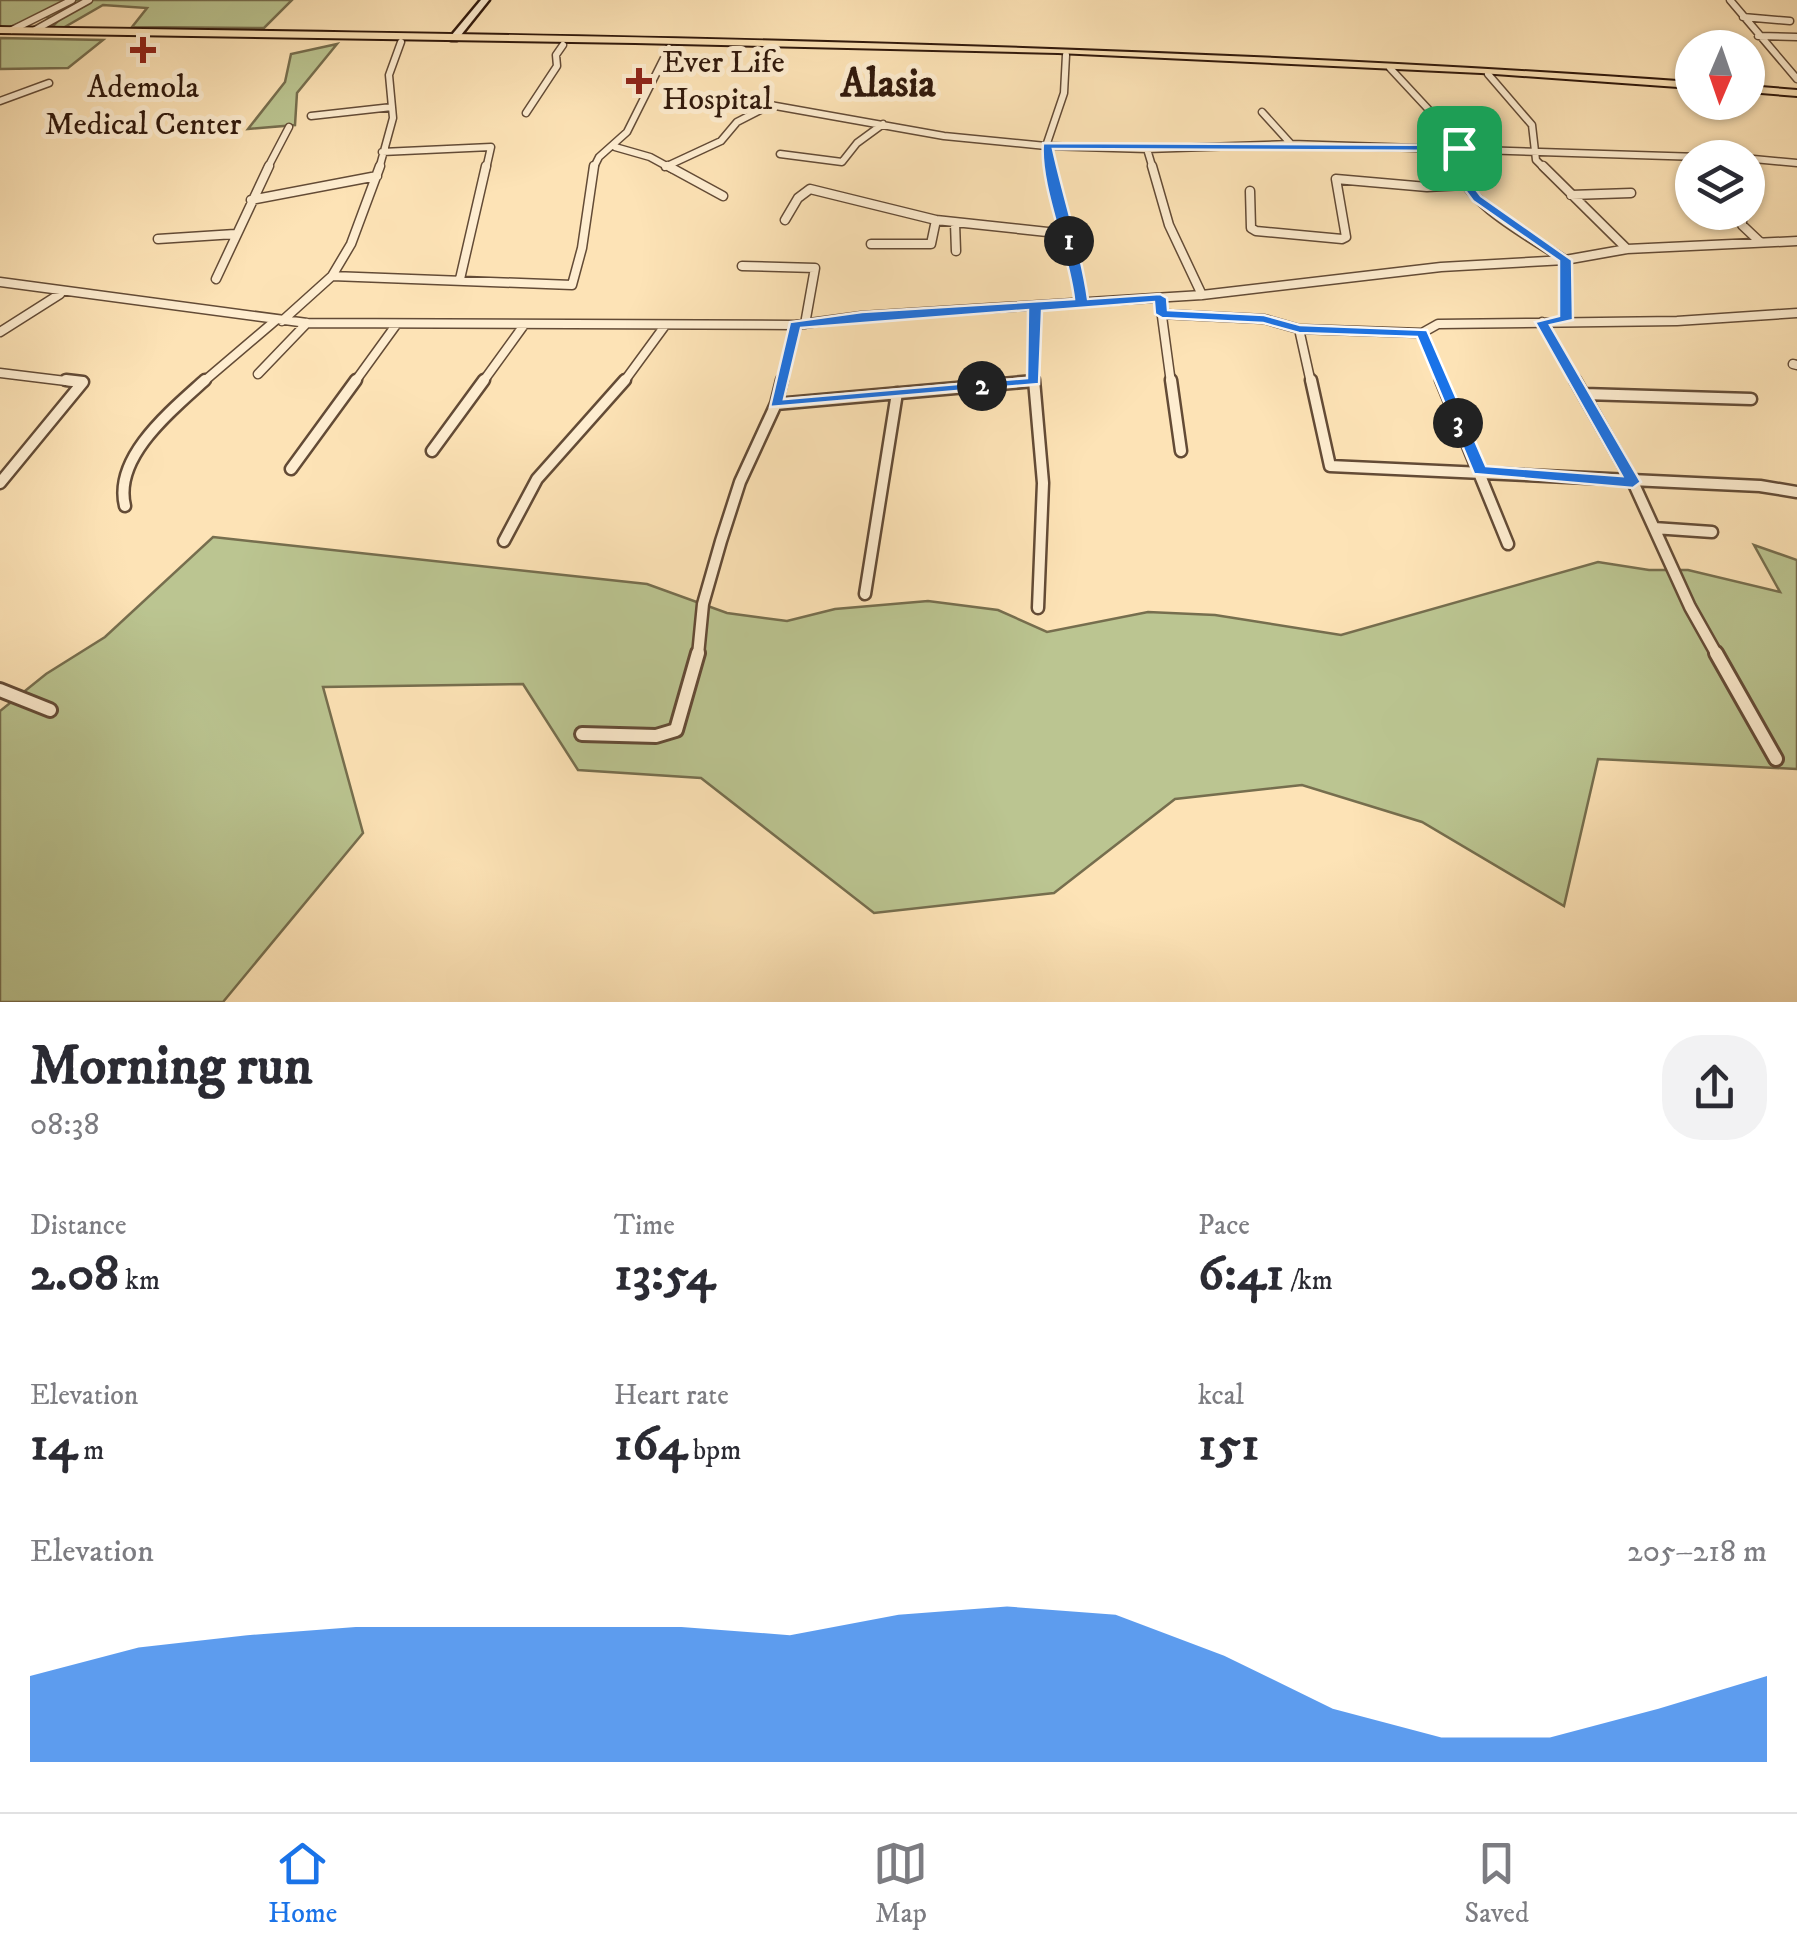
<!DOCTYPE html>
<html lang="en">
<head>
<meta charset="utf-8">
<style>
  :root { --surface:#fff; --page:#f2f2f3; --text:#2b2b33; --muted:#7c7c81; --line:#e1e1e2; --accent:#1a73e8 }
  body { margin:0; font-family:"IM FELL DW Pica",serif; background:var(--page); color:var(--text); height:100vh; display:flex; flex-direction:column; font-size:38px; white-space:nowrap }
  * { box-sizing:border-box; margin:0 }
  p { font-size:32px; color:var(--muted) }
  .icon { flex:none; width:55px; height:55px; fill:none; stroke:currentColor; stroke-width:2; stroke-linecap:round; stroke-linejoin:round }
  .map { position:relative; height:1002px; overflow:hidden }
  .panel { display:flex; flex-direction:column; background:var(--surface); flex:1 }
  .panel>* { flex:none }
  .needle { width:65px; rotate:182deg }
  .fabs { position:absolute; left:1675px; top:30px; display:grid; gap:20px }
  .fabs a { display:grid; place-items:center; width:90px; height:90px; border-radius:50%; background:var(--surface); box-shadow:0 2px 8px #0004; font-size:50px }
  .pin { position:absolute; display:grid; place-items:center; width:85px; height:85px; color:#fff; margin:-42px; border-radius:20px; box-shadow:0 5px 15px #0006 }
  .km { position:absolute; width:50px; height:50px; margin:-25px; border-radius:50%; background:#222; color:#fff; font-size:28px; line-height:50px; text-align:center }
  .round { display:grid; place-items:center; flex:none; width:105px; height:105px; border-radius:40px; background:var(--page) }
  .summary { display:flex; align-items:center; justify-content:space-between; height:170px; padding:0 30px }
  h1 { font-size:55px; font-weight:700; line-height:75px }
  .figures { display:grid; grid-template-columns:repeat(3,1fr); gap:15px; height:170px; padding:10px 30px }
  .figures div { display:grid; align-content:center }
  .figures b { font-size:50px; font-weight:700 }
  .figures small { font-size:28px; font-weight:400 }
  .figures p { font-size:28px }
  .chart { height:280px; padding:20px 30px }
  .chart p { display:flex; justify-content:space-between }
  .chart svg { width:100%; height:180px; margin-top:10px; fill:var(--accent); opacity:.7 }
  .dock { display:flex; justify-content:space-around; align-items:center; height:140px; border-top:2px solid var(--line); background:var(--surface); font-size:28px; color:var(--muted) }
  .dock a { display:grid; justify-items:center; gap:5px }
  .dock .active { color:var(--accent) }
  .map>svg:first-child { display:block }
  .green { fill:#bbc591; stroke:#766e4e; stroke-width:2.5 }
  .lines { fill:none; stroke-linecap:round; stroke-linejoin:round }
  .street-far3-casing { stroke:#634b36; stroke-width:9 }
  .street-far2-casing { stroke:#634b36; stroke-width:11 }
  .street-far1-casing { stroke:#634b36; stroke-width:15 }
  .street-casing { stroke:#634b36; stroke-width:18 }
  .secondary-casing { stroke:#30180b; stroke-width:5 }
  .highway-casing { stroke:#30180b; stroke-width:4 }
  .street-far3 { stroke:#feedd0; stroke-width:6 }
  .street-far2 { stroke:#feedd0; stroke-width:8 }
  .street-far1 { stroke:#feedd0; stroke-width:10 }
  .street { stroke:#feedd0; stroke-width:12 }
  .secondary { fill:#feedd0; fill-rule:evenodd }
  .highway { fill:#fde3b6; fill-rule:evenodd }
  .route { fill:#1a73e8; stroke:#fff; stroke-width:2.5; fill-rule:evenodd }
  .poi-dot { fill:#8f2418; stroke:#feedd0; stroke-width:4 }
  .labels { text-anchor:middle; dominant-baseline:central; stroke-width:10; stroke-linejoin:round; paint-order:stroke }
  .far-poi-label { font-size:32px; fill:#30180b; stroke:#feedd0; text-anchor:start }
  .far-district-label { font-size:40px; font-weight:bold; fill:#30180b; stroke:#feedd0 }
</style>
</head>
<body>
<div class="map">
<svg width="1797" height="1002" viewBox="0 0 1797 1002">
  <rect width="100%" height="100%" fill="#fde3b6"/>
  <filter id="stains"><feTurbulence type="fractalNoise" baseFrequency=".002" numOctaves="4"/><feColorMatrix values="0 0 0 0 .2 0 0 0 0 .09 0 0 0 0 .02 0 0 0 .5 -.17"/></filter>
  <radialGradient id="worn" r=".72"><stop offset=".6" stop-color="#630" stop-opacity="0"/><stop offset="1" stop-color="#630" stop-opacity=".3"/></radialGradient>
  <path class="green" d="M0 0H292L264 28 132 27 147 8 103 5 63 28 52 27 60 19 38 16 5 29 0 28Z
    M0 38 103 40 68 68 0 69Z
    M337 44 297 93 295 125 248 129 285 82 291 54Z
    M213 537 647 584 727 613 787 621 835 609 928 601 998 610 1047 632 1148 612 1215 615 1341 635 1598 562 1649 570H1688L1780 592 1754 545 1797 560V769L1598 759 1564 906 1422 822 1302 785 1175 799 1054 893 874 913 701 778 578 770 523 684 323 687 363 833 223 1002H0V711L46 674 105 637Z"/>
  <g class="lines">
    <defs>
      <path id="street-far3" d="M1730 0 1797 79
        M1743 17 1790 21
        M12 30 72 0
        M35 30 89 0
        M1758 36 1797 37
        M1390 68 1456 139 1459 169
        M1488 74 1532 125 1536 160 1545 169
        M0 101 49 83
        M1262 112 1291 144
        M526 113 557 66 556 55 563 45
        M311 116 392 107
        M615 147 650 157 672 169
        M1147 149 1153 169
        M382 152 491 147 486 169
        M780 154 842 162 857 143 883 124
        M1743 158 1797 163
        M665 167 721 141 737 122 770 105 944 136 1046 146 1147 149 1291 144 1732 158
        M267 169 289 127
        M379 169 393 118 389 75 401 42
        M593 169 599 157 627 132 669 48
        M1051 169 1046 146 1064 93 1066 55"/>
      <path id="street-far2" d="M668 166 723 196
        M1051 166 1076 261 1082 302
        M1152 166 1169 225 1202 295
        M1458 166C1462 202 1536 240 1565 260L1566 320
        M1543 166 1627 249
        M1748 178 1757 193 1748 205
        M1250 191 1251 228 1256 231 1342 239 1346 237 1336 179 1427 187 1464 185
        M1571 195 1631 193
        M251 200 377 176
        M1742 212V225L1760 242
        M785 220 798 198 810 189 936 220 1066 234
        M955 223 956 251
        M158 239 235 234
        M871 244H931L936 220
        M742 266 815 268 805 324
        M332 276 572 285 582 248 594 166
        M216 279 269 166
        M460 279 486 166
        M0 282 307 323 795 325 862 316 1202 295 1441 267 1565 260 1627 249 1797 241
        M1161 309 1171 383
        M1162 314 1264 319 1299 329 1422 333 1438 324 1677 321 1797 313
        M282 321 332 276 351 244 380 166
        M1542 322 1577 383
        M1299 329 1311 383
        M0 332 60 294
        M1422 333 1442 383
        M1793 364 1797 365
        M0 373 82 383
        M258 374 307 323
        M202 383 276 320
        M354 383 396 325
        M482 383 524 325
        M623 383 664 327
        M781 383 795 325
        M1015 383 1034 381
        M1034 383 1035 307"/>
      <path id="street-far1" d="M1034 380 1043 483 1038 608
        M1171 380 1181 451
        M1311 380 1330 466 1760 486 1797 492
        M1441 380 1508 544
        M1575 380 1633 482 1690 607 1717 655
        M1584 394 1751 399
        M776 404 1034 381
        M432 451 484 380
        M291 469 356 380
        M0 483 83 382 66 380
        M125 506C113 457 172 410 205 380
        M1654 528 1712 532
        M504 541 537 479 625 380
        M865 594 897 393
        M698 655 703 604 721 541 740 482 776 404 782 380"/>
      <path id="street" d="M1716 653 1776 759
        M0 690 50 710
        M582 734 656 736 676 730 698 653"/>
      <path id="secondary" d="M481 0H489L457 40H451V36Z"/>
      <path id="highway" d="M0 27C565 35 1129 42 1692 82V88L1481 73 1058 53 635 43 0 33Z
        M1748 86 1797 90V96L1748 92Z"/>
    </defs>
    <use href="#street-far3" class="street-far3-casing"/>
    <use href="#street-far2" class="street-far2-casing"/>
    <use href="#street-far1" class="street-far1-casing"/>
    <use href="#street" class="street-casing"/>
    <use href="#secondary" class="secondary-casing"/>
    <use href="#highway" class="highway-casing"/>
    <use href="#street-far3" class="street-far3"/>
    <use href="#street-far2" class="street-far2"/>
    <use href="#street-far1" class="street-far1"/>
    <use href="#street" class="street"/>
    <use href="#secondary" class="secondary"/>
    <use href="#highway" class="highway"/>
  </g>
  <path class="route" d="M1043 143 1463 145 1464 174 1481 196 1572 260 1573 320 1550 325 1641 482 1633 488 1474 474 1417 337 1299 333 1263 323 1162 318 1155 314 1154 302 1042 311 1039 384 770 407 790 322 862 312 1074 299C1069 252 1039 185 1043 143ZM1053 149 1453 151V174L1473 201 1559 261V316L1535 322 1622 476 1486 466 1427 330 1300 325 1264 315 1168 310 1167 298 1160 294 1088 299C1081 249 1064 199 1053 149ZM1028 310 1027 378 784 399 801 328Z"/>
  <g class="poi-dot">
    <path d="M138 35h10v10h10v10h-10v10h-10v-10h-10v-10h10z"/>
    <path d="M634 66h10v10h10v10h-10v10h-10v-10h-10v-10h10z"/>
  </g>
  <g class="labels">
    <g class="far-poi-label">
      <text x="662" y="63">Ever Life<tspan x="662" dy="37">Hospital</tspan></text>
      <text x="143" y="88" text-anchor="middle">Ademola<tspan x="143" dy="37">Medical Center</tspan></text>
    </g>
    <g class="far-district-label">
      <text x="888" y="85">Alasia</text>
    </g>
  </g>
  <rect width="100%" height="100%" filter="url(#stains)"/>
  <rect width="100%" height="100%" fill="url(#worn)"/>
</svg>
<div class="fabs">
<a><svg class="needle" viewBox="-14 -14 28 28"><path d="M0-13l5 13h-10z" fill="#e53935"/><path d="M0 13l5-13h-10z" fill="#7c7c81"/></svg></a>
<a><svg class="icon" aria-label="layers" viewBox="0 0 24 24"><path d="M12 4l9 5-9 5-9-5zM3 14l9 5 9-5"/></svg></a>
</div>
<div class="pin" style="left:1459px;top:148px;background:#1e9e55"><svg class="icon" aria-label="arrive" viewBox="0 0 24 24"><path d="M6 21V4h12l-3 4 3 4H6"/></svg></div>
<b class="km" style="left:1069px;top:241px">1</b>
<b class="km" style="left:982px;top:386px">2</b>
<b class="km" style="left:1458px;top:423px">3</b>
</div>
<section class="panel">
<div class="summary"><div><h1>Morning run</h1><p>08:38</p></div><a class="round"><svg class="icon" aria-label="share" viewBox="0 0 24 24"><path d="M12 15V3M7 8l5-5 5 5M5 13v7h14v-7"/></svg></a></div>
<div class="figures">
<div><p>Distance</p><b>2.08<small> km</small></b></div>
<div><p>Time</p><b>13:54</b></div>
<div><p>Pace</p><b>6:41<small> /km</small></b></div>
</div>
<div class="figures">
<div><p>Elevation</p><b>14<small> m</small></b></div>
<div><p>Heart rate</p><b>164<small> bpm</small></b></div>
<div><p>kcal</p><b>151</b></div>
</div>
<div class="chart"><p><span>Elevation</span>205–218 m</p>
<svg viewBox="0 0 160 44" preserveAspectRatio="none"><path d="M0 44V23L10 16L20 13L30 11L40 11L50 11L60 11L70 13L80 8L90 6L100 8L110 18L120 31L130 38L140 38L150 31L160 23V44z"/></svg>
</div>
</section>
<nav class="dock">
<a class="active"><svg class="icon" aria-label="home" viewBox="0 0 24 24"><path d="M3 11l9-7 9 7M6 9v11h12V9"/></svg>Home</a>
<a><svg class="icon" aria-label="map" viewBox="0 0 24 24"><path d="M3 6l6-2 6 2 6-2v14l-6 2-6-2-6 2zM9 4v14M15 6v14"/></svg>Map</a>
<a><svg class="icon" aria-label="saved" viewBox="0 0 24 24"><path d="M7 4h10v16l-5-4-5 4z"/></svg>Saved</a>
</nav>
</body>
</html>
